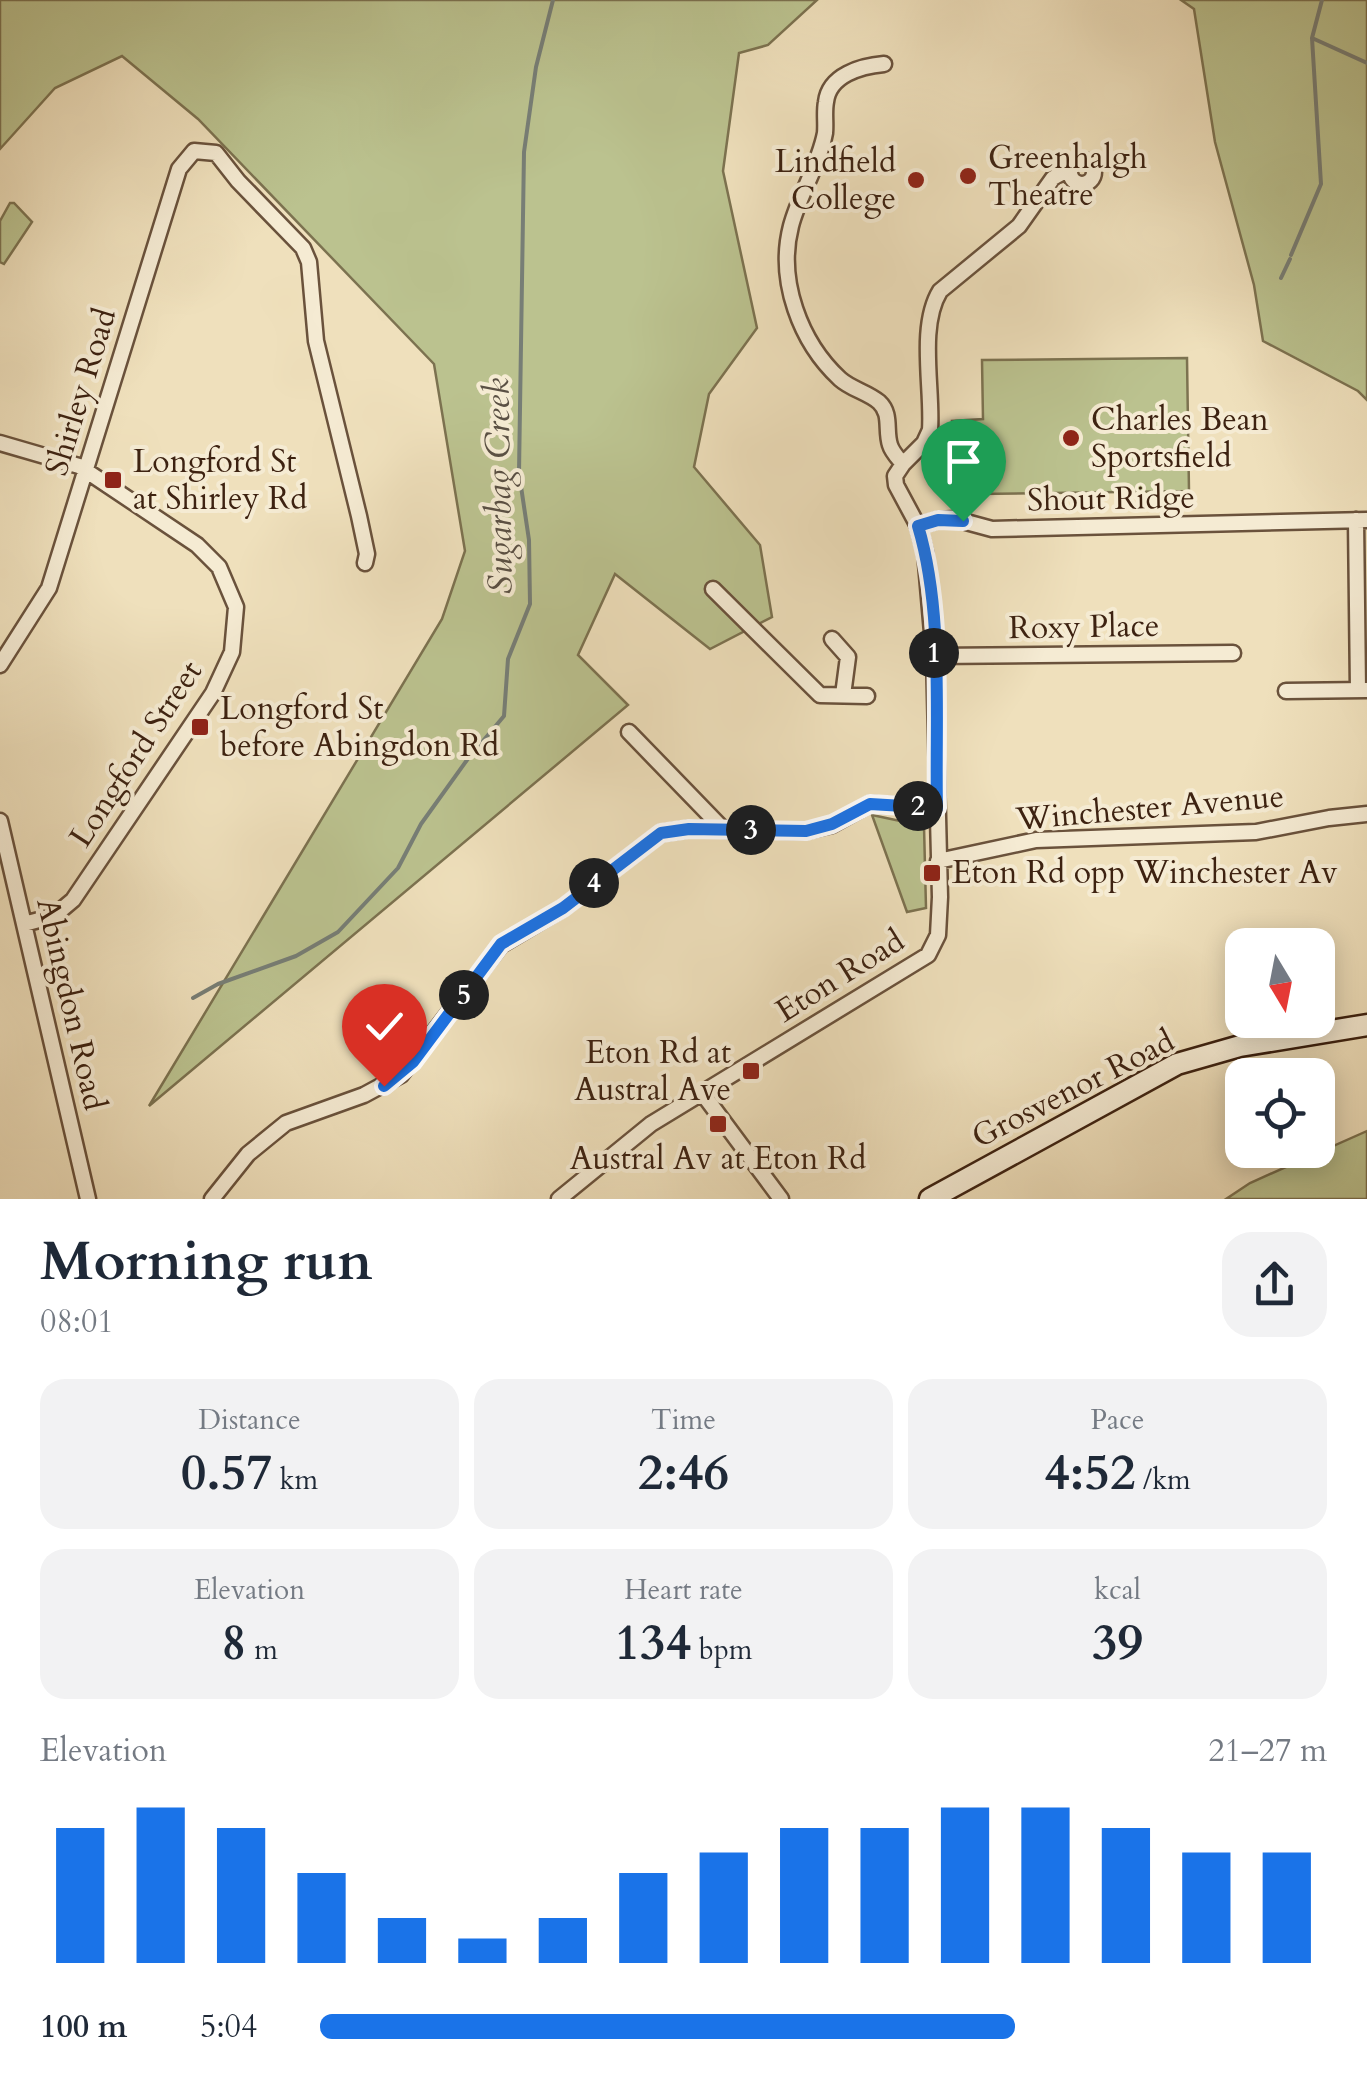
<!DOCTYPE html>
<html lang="en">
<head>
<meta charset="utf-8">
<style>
  :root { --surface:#fff; --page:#f2f2f3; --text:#1f2937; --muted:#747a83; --accent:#1a73e8 }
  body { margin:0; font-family:Cardo,serif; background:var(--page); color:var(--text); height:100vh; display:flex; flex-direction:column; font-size:38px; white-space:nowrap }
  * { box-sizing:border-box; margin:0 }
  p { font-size:32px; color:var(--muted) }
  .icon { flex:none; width:55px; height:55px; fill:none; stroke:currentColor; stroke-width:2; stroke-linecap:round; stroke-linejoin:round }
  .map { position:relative; height:1199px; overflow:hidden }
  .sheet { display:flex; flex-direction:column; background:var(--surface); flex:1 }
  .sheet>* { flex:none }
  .needle { width:65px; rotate:170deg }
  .fabs { position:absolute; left:1225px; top:928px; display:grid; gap:20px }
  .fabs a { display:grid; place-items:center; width:110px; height:110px; border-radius:20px; background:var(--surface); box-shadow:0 5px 25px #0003; font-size:50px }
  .pin { position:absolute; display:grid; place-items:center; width:85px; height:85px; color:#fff; margin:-102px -42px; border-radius:50% 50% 50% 0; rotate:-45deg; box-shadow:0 0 10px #0007 }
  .pin .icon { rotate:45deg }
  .km { position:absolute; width:50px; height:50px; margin:-25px; border-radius:50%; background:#222; color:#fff; font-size:28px; line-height:50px; text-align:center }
  .round { display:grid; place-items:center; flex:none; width:105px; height:105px; border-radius:30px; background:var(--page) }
  .overview { display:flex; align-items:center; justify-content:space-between; height:170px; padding:0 40px }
  h1 { font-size:55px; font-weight:700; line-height:75px }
  .figures { display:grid; grid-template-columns:repeat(3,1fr); gap:15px; height:170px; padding:10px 40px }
  .figures div { display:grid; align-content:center; border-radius:25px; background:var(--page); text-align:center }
  .figures b { font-size:50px; font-weight:700 }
  .figures small { font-size:28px; font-weight:400 }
  .figures p { font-size:28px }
  .chart { height:280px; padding:20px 40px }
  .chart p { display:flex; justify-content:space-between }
  .chart svg { width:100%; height:180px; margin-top:10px; stroke:var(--accent); stroke-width:6 }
  ul { padding:0 40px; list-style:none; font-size:32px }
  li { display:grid; grid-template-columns:160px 120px 1fr; align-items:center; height:75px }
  li i { height:25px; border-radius:12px; background:var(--accent) }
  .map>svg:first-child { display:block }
  .green { fill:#bbc28f; stroke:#7c7250; stroke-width:2.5 }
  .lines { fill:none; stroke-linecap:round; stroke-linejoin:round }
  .stream { stroke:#777e76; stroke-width:4 }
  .street-casing { stroke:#6a523c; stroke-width:19 }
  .secondary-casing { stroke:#3d2211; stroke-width:25 }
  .street { stroke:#f5ebd3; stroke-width:14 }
  .secondary { stroke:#f5ebd3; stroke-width:20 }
  .route-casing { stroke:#fff; stroke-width:20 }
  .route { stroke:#1a73e8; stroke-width:12 }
  .poi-dot { fill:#8f2418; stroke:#f5ebd3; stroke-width:4 }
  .labels { text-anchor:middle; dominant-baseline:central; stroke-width:8; stroke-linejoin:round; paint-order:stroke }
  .poi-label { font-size:32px; fill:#3d2211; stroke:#f5ebd3; text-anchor:start }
  .street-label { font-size:32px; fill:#3d2211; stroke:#f5ebd3 }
  .water-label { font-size:35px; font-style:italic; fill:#5a5044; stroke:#f5ebd3 }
</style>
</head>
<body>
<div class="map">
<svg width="1367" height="1199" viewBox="0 0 1367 1199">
  <rect width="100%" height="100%" fill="#efe0bc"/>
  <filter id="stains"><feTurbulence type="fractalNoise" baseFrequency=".002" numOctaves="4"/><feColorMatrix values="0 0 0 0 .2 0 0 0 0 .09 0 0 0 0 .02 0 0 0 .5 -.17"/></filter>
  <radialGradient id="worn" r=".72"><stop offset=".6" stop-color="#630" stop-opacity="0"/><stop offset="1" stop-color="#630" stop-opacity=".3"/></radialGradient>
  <path class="green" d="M0 0H817L768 45 739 53 723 171 757 328 709 394 694 467 760 545 772 617 710 649 615 574 578 655 628 705 149 1106 442 619 465 551 434 364 198 119 122 56 55 88 0 149Z
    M1181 0H1367V400L1358 391 1263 341 1254 285 1215 142 1194 9Z
    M10 203H14L32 222 4 264 0 262V221Z
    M1187 358 1189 491 976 494C960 469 955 450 952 421L983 419 982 360Z
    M872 815 924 826 926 908 907 912Z
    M1367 1131V1199H1226L1250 1183Z"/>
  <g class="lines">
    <path class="stream" d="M1312 38 1367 63
      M1291 255 1321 184 1312 38 1322 0
      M1281 278 1290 259
      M193 998 218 984 296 956 338 932 398 868 421 824 467 760 504 716 508 659 530 604 529 540 519 473 524 152 536 67 553 0"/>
    <defs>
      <path id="street" d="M1070 172a12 12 0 1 1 24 0a12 12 0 1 1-24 0Z
        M0 443 79 466 197 545 219 567 236 607 232 652 213 693 73 900 54 916 24 924
        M903 464 924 443 930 430C933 389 918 327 940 291L1019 226 1053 178 1071 168
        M1356 520 1358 690
        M918 526 938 520 955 519 992 529 1367 520
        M713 589 820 695 867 696
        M832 639 848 657 843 695
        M934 656 1233 653
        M0 665 49 588 179 169 194 151 216 153 238 181 303 248 309 262 316 341 359 516 367 554 365 563
        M1286 691 1366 690
        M629 732 724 830
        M0 821 88 1199
        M938 861 1036 840 1256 832 1329 818 1367 814
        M703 1094 781 1199
        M212 1199 248 1154 286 1123 364 1095 401 1075 501 945 563 908 661 833 689 829 806 831 832 825 870 804 937 808
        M559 1199 651 1124 928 955 938 935 940 897 934 656 925 552 918 526 896 485 895 476 903 464C898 458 892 452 890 445 885 430 892 414 879 402 867 392 851 389 840 379 800 342 777 280 791 226 799 195 819 165 825 133 826 123 824 112 826 102 829 75 861 66 884 64"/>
      <path id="secondary" d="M930 1199 1177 1064 1240 1046 1367 1025"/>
    </defs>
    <use href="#street" class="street-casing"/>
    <use href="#secondary" class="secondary-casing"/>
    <use href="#street" class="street"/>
    <use href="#secondary" class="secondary"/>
  </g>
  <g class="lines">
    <defs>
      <path id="route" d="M384 1086 413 1062 501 944 563 908 661 833 689 829 806 831 832 824 870 804 937 808C935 718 944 613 918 526L938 520 963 521"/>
    </defs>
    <use href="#route" class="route-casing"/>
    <use href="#route" class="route"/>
  </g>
  <g class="poi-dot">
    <circle cx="968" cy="176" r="10"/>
    <circle cx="916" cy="180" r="10"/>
    <circle cx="1071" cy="438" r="10"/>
    <rect x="103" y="470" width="20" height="20" rx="5"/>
    <rect x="190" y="717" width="20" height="20" rx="5"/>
    <rect x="922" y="863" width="20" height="20" rx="5"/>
    <rect x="741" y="1061" width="20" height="20" rx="5"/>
    <rect x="708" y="1114" width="20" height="20" rx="5"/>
  </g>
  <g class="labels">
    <g class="poi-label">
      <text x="988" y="158">Greenhalgh<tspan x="988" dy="37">Theatre</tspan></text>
      <text x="896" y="162" text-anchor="end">Lindfield<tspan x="896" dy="37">College</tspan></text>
      <text x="1091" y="420">Charles Bean<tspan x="1091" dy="37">Sportsfield</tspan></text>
      <text x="133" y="462">Longford St<tspan x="133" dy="37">at Shirley Rd</tspan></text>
      <text x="220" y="709">Longford St<tspan x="220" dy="37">before Abingdon Rd</tspan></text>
      <text x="952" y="873">Eton Rd opp Winchester Av</text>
      <text x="731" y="1053" text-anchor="end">Eton Rd at<tspan x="731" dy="37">Austral Ave</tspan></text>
      <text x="718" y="1159" text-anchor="middle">Austral Av at Eton Rd</text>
    </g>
    <g class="street-label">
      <text transform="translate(81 392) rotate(-73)">Shirley Road</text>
      <text transform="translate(1111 499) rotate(-1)">Shout Ridge</text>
      <text transform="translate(1084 627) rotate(-1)">Roxy Place</text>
      <text transform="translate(136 754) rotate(-57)">Longford Street</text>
      <text transform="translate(1150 808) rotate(-5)">Winchester Avenue</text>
      <text transform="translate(840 976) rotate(-32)">Eton Road</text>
      <text transform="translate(71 1004) rotate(77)">Abingdon Road</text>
      <text transform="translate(1073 1089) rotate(-27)">Grosvenor Road</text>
    </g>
    <g class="water-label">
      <text transform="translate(499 486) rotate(-91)">Sugarbag Creek</text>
    </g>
  </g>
  <rect width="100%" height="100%" filter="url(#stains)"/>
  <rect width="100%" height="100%" fill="url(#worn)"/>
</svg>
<div class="fabs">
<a><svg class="needle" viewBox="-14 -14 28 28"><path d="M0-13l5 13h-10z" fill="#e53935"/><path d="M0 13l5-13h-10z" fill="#747a83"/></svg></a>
<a><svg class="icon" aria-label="locate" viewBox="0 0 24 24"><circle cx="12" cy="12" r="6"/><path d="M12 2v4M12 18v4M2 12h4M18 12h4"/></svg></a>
</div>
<div class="pin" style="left:963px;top:521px;background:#1e9e55"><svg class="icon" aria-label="arrive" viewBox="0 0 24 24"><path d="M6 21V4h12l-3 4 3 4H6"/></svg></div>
<div class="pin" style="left:384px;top:1086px;background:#d93025"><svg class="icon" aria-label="check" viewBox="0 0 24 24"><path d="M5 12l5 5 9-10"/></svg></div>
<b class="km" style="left:934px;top:653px">1</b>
<b class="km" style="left:918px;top:806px">2</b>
<b class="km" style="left:751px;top:830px">3</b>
<b class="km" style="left:594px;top:883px">4</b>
<b class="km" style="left:464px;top:995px">5</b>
</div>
<section class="sheet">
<div class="overview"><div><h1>Morning run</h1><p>08:01</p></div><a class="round"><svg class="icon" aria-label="share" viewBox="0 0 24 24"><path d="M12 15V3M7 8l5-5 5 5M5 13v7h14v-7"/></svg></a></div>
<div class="figures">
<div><p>Distance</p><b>0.57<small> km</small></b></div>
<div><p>Time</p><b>2:46</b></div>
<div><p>Pace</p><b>4:52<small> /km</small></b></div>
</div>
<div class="figures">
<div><p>Elevation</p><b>8<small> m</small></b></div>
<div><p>Heart rate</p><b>134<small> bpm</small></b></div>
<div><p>kcal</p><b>39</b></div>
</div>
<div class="chart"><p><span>Elevation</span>21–27 m</p>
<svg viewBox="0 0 160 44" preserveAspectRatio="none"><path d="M5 44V11M15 44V6M25 44V11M35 44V22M45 44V33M55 44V38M65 44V33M75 44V22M85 44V17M95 44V11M105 44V11M115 44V6M125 44V6M135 44V11M145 44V17M155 44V17"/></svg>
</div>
<ul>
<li><b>100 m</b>5:04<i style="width:69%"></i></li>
</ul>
</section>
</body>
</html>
